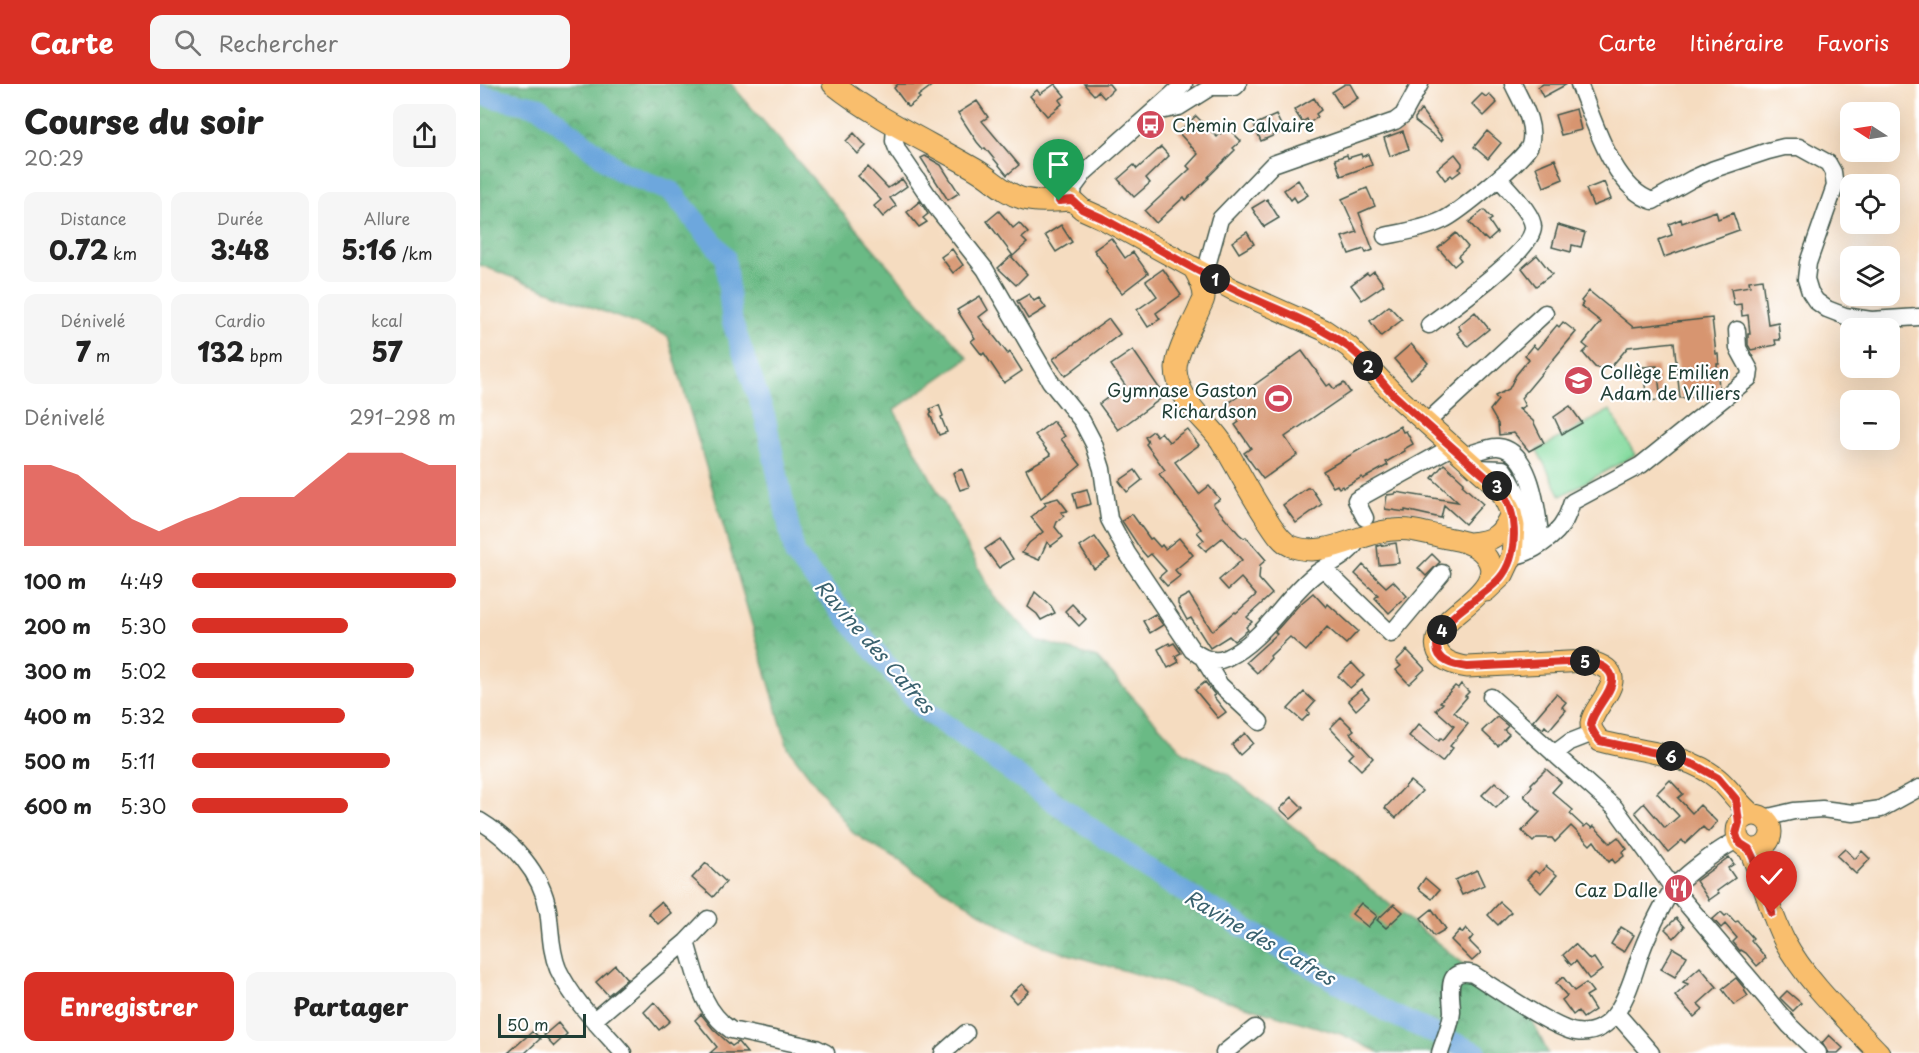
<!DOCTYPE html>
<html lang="fr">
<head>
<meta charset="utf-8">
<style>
  :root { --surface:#fff; --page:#f6f6f6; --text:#222; --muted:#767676; --accent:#d93025 }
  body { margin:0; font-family:"Playpen Sans",sans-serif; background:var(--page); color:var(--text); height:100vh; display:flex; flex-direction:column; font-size:22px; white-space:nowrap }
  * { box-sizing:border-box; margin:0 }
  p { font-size:20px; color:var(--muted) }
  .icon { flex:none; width:33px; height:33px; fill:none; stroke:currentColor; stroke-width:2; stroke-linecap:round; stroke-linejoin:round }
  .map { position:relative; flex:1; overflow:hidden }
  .details { display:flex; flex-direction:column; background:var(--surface); width:480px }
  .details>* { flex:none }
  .needle { width:39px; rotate:282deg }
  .buttons { position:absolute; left:1360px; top:18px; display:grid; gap:12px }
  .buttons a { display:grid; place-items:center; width:60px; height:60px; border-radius:12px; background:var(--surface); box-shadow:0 6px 24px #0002; font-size:30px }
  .scale { position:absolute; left:18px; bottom:15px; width:88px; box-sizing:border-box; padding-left:6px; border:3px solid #1f3d34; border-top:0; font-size:16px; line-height:21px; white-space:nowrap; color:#1f3d34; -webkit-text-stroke:4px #fff; paint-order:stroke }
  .pin { position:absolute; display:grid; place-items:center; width:51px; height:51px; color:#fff; margin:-62px -26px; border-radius:50% 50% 50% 0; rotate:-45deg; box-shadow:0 0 6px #0007 }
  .pin .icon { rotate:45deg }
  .km { position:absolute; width:30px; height:30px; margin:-15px; border-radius:50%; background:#222; color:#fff; font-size:16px; line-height:30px; text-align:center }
  .round { display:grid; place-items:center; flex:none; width:63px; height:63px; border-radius:12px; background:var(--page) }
  .headline { display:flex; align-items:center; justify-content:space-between; height:102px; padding:0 24px }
  h1 { font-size:33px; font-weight:800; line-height:45px }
  .figures { display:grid; grid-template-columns:repeat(3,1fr); gap:9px; height:102px; padding:6px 24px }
  .figures div { display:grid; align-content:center; border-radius:12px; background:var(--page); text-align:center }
  .figures b { font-size:26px; font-weight:800 }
  .figures small { font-size:16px; font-weight:400 }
  .figures p { font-size:16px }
  .chart { height:168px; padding:12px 24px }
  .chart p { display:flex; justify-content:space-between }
  .chart svg { width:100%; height:108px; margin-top:6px; fill:var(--accent); opacity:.7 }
  .action { display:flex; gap:12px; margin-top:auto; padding:12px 24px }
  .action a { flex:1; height:69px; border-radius:12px; background:var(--accent); color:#fff; font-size:24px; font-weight:800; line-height:69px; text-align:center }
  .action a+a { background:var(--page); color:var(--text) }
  ul { padding:0 24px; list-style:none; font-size:20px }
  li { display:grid; grid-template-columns:96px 72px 1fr; align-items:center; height:45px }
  li i { height:15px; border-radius:8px; background:var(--accent) }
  header { display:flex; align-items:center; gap:36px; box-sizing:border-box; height:84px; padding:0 30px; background:var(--accent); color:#fff }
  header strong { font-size:28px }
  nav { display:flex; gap:33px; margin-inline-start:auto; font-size:21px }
  .search { width:420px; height:54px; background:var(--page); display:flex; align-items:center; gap:15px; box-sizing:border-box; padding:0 21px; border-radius:12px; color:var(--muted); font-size:22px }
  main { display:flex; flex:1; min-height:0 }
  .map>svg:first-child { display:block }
  .forest { fill:url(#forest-crowns); stroke:#457c5c; stroke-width:1.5 }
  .pitch { fill:#84da9e; stroke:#528c69; stroke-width:1.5 }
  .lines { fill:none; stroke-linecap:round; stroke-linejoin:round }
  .river { stroke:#6da7dd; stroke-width:21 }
  .building { fill:#d79570 }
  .minor-casing { stroke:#3f5549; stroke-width:19 }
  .major-casing { stroke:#3f5549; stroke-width:23 }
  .minor { stroke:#fff; stroke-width:16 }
  .major { stroke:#f9be6d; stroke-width:21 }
  .route-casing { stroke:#fff; stroke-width:12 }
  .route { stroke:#d93025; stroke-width:8 }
  .labels { text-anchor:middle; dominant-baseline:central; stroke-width:4.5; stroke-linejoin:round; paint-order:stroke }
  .poi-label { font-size:18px; fill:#1f3d34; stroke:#fff; text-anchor:start }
  .water-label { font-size:20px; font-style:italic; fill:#3a626f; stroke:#fff }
</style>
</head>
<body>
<header>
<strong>Carte</strong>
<div class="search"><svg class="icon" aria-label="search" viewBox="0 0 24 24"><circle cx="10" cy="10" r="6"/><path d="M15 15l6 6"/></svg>Rechercher</div>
<nav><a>Carte</a><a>Itinéraire</a><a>Favoris</a></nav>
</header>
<main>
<section class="details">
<div class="headline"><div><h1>Course du soir</h1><p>20:29</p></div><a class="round"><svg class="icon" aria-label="share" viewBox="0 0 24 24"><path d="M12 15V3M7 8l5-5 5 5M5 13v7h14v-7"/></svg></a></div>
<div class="figures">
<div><p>Distance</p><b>0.72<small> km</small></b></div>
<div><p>Durée</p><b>3:48</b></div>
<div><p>Allure</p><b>5:16<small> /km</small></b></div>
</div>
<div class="figures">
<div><p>Dénivelé</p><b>7<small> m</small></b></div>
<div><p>Cardio</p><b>132<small> bpm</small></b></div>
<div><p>kcal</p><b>57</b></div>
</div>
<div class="chart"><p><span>Dénivelé</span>291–298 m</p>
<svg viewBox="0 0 160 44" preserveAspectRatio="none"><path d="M0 44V11L10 11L20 15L30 24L40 33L50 38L60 33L70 29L80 24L90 24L100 24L110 15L120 6L130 6L140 6L150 11L160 11V44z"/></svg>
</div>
<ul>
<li><b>100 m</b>4:49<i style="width:100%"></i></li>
<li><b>200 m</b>5:30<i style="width:59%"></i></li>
<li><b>300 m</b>5:02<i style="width:84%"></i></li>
<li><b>400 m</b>5:32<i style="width:58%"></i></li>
<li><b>500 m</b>5:11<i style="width:75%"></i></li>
<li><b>600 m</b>5:30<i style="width:59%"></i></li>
</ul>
<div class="action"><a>Enregistrer</a><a>Partager</a></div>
</section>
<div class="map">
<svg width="1439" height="969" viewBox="0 0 1439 969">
  <defs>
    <pattern id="forest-crowns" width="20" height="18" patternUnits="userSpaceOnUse" patternTransform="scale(1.5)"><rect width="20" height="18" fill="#6bba85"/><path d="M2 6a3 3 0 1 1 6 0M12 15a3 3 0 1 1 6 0" fill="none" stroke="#57986e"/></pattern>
  </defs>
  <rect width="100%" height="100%" fill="#fff"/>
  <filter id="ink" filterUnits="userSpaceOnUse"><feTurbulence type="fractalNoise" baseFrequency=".0167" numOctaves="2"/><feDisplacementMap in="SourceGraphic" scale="12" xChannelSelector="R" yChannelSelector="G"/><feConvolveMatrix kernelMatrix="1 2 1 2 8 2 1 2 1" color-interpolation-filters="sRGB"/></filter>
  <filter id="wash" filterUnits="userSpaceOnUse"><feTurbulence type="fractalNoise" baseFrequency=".008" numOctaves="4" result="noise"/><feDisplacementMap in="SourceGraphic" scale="24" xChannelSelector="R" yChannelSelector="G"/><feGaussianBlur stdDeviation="1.35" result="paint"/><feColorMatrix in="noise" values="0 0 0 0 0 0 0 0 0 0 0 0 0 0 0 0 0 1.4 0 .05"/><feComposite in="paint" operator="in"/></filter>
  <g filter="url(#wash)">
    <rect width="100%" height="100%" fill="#f5dcc0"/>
    <path class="forest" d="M0 0H251L488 274 414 326 515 514 557 556 617 574 704 669 746 689 1051 934 1068 969H900L861 950 564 863 525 844 373 749 308 664 188 252 0 181Z"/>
    <path class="pitch" d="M1130 326 1155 371 1081 412 1057 366Z"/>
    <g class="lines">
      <path class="river" d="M0 11 59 23 141 88 192 108 245 173 252 237 285 333 315 471 443 625 687 798 909 929 997 969"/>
    </g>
    <g id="blocks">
      <path class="building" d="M418 0H454L438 12 440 14 428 23 414 4Z
        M575 0 585 12 579 16 582 20 567 32 550 12 557 6 560 10Z
        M604 0H629L633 5 624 14 618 7 614 11Z
        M865 0H870L878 14 862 24 852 8Z
        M1063 0H1087L1063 13 1058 3Z
        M1002 10 1006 13 1009 10 1017 19 1004 32 992 20Z
        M834 14 841 26 836 30 838 33 829 39 827 35 822 38 814 26Z
        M497 17 508 33 502 37 539 81 527 91 505 64 503 65 497 58 478 29Z
        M1096 25 1101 46 1081 51 1075 31Z
        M941 26 963 55 961 57 935 37V34Z
        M796 31 804 47 781 57 774 41Z
        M716 32 737 53 747 43 761 57 753 64 755 66 728 93 729 94 706 116 704 113 676 139 665 127 710 85 707 82 718 70 698 48Z
        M923 47 929 65 910 72 904 54Z
        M1007 47 1021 59 1008 75 994 63Z
        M374 49 386 62 378 70 366 57Z
        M681 63 689 72 666 94 670 99 654 113 638 95 654 81 657 85Z
        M881 70 882 73 888 70 892 81 861 92 855 75 867 71 868 74Z
        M975 70 982 79V82L979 85 981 87 973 93 971 91 965 96 957 85Z
        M445 72 461 81 479 109 468 116 441 74Z
        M1075 75 1083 95 1064 103 1056 83Z
        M388 83 408 104 422 95 427 102 410 114 416 122 403 133 394 122 401 116 378 92Z
        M818 96 828 111 817 118 814 113 811 116 804 106Z
        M1124 98 1131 115 1113 122 1106 105Z
        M887 104 895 122 879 129 893 166 886 169 884 165 869 170 862 153 877 148 862 115Z
        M787 115 799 134 784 143 772 124Z
        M440 117 448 130 443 134 447 138 439 143 427 128Z
        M1004 126 1012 135 1009 137 1017 149 1008 157 1004 153 1003 154 989 138Z
        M519 127 533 144 539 139 548 149 542 154 547 159 533 172 507 137Z
        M1236 127 1238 135 1253 129 1259 146 1184 173 1178 156 1192 151 1189 140 1201 135 1202 139Z
        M581 141 592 158 576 168 565 151Z
        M1078 141 1105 149 1101 163 1092 161 1091 168 1072 163Z
        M767 148 774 160 759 169 752 158Z
        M976 149 988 163 978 172 981 176 974 182 958 164Z
        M631 154 645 174 653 168 668 189 642 209 626 188 628 186 614 166Z
        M472 165 483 181 473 189 461 173Z
        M1057 171 1072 190 1056 202 1042 184Z
        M531 172 547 190 536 201 518 184Z
        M683 185 701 211 676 229 680 235 668 243 657 226 677 212 666 197Z
        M894 187 904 201 882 216 871 201 887 189 889 191Z
        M1282 195 1288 240 1298 238 1300 256H1295L1296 261 1271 266 1268 261V250H1270L1268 231 1262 232 1261 220 1254 221 1251 205 1270 202 1269 197Z
        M1109 207 1153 243 1232 234 1236 270H1238L1239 280H1237L1239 304 1232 311 1200 314 1194 258 1148 263 1131 283 1122 285 1115 283 1103 269 1108 264 1103 260 1121 238 1101 222 1103 219 1101 217Z
        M549 210 554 217 559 214 566 224 548 235 537 217Z
        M500 212 508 226 499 233 528 270 530 268 542 287 524 299 504 269 502 271 491 257 495 254 477 226Z
        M909 222 922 236 901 252 890 237Z
        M995 228 1009 245 988 262 977 249 981 246 978 242Z
        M629 235 640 250 585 292 573 275Z
        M1083 238 1096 248 1041 314 1045 322 1039 325 1053 337 1064 359 1049 367 1034 349 1019 351 1018 340 1010 326 1018 316 1015 312 1029 305 1036 291 1049 275 1045 271 1053 261 1057 265 1077 241 1079 243Z
        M931 260 948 279 931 295 914 275Z
        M653 266 682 308 681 310 683 313 638 346 619 320 645 301 631 281Z
        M822 267 847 302 850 300 854 305 864 299 870 308 805 353 817 371 783 395 764 369 771 364 755 341 759 338 746 321Z
        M1177 282 1181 316 1167 317 1163 283Z
        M459 321 463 332 461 333 467 348 459 351 450 330 452 329 450 325Z
        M1090 322 1102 339 1082 350 1074 333Z
        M573 337 585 352 581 355 601 381 561 414 546 385 571 371 555 351Z
        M920 342 923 348 926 347 933 360 924 365 925 367 906 378 908 381 883 395 882 393 863 404 862 402 859 404 857 401 853 403 843 387Z
        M707 345 719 361 695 378 719 410 729 402 740 415 733 420 759 450 764 454 766 453 786 476 780 481 779 495 792 510 767 533 772 538 766 543 768 546 764 549 754 557 749 552 730 564 711 534 707 536 698 520V516L709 510 732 547 755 528 756 529 776 511 761 494 748 506 739 496 762 476 742 454 726 467 719 460 724 456 717 448 721 445 679 390 685 386 666 360 668 358 665 353 673 347 677 352 681 348 689 358Z
        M964 380 984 398 982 401 1003 420 985 440 964 421 961 434 925 426V428L905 425 907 411 915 410 916 408 978 418 952 394Z
        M482 385 489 403 480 406 473 389Z
        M655 386 662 396 647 408 639 397Z
        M827 404H831L842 420 816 439 803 421Z
        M607 405 611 420 597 424 593 409Z
        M578 414 588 427 581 428 584 432 577 438 575 443 583 453 571 462 567 458 559 476 542 469 549 459 563 448 551 433 566 421 564 418Z
        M652 430 670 455 672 454 680 463 682 461 685 465 699 454 713 471 695 486 700 492 687 502 679 493 686 487 671 470 667 473 661 466 642 437Z
        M615 453 630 474 614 485 600 463Z
        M520 455 533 475 519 484 505 465Z
        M916 459 919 479 899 481 897 462Z
        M952 470 960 478 946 492 938 484Z
        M883 481 906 503 913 497 927 512 909 529 895 514 898 511 875 490Z
        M555 508 571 522 575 529 561 536 557 530 548 523Z
        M833 509 846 523 848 520 878 547 866 560 847 543 826 567 810 553 790 572 791 574 777 589 766 578 797 550 795 548 818 522Z
        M592 520 606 535 599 542 585 527Z
        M675 530 683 541 670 549 663 537Z
        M689 559 690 561 694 559 701 569 695 572 699 578 688 584 678 565Z
        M927 566 945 585 929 600 916 586 921 582 916 577Z
        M872 579 884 592 870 604 858 592Z
        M725 598 735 611 733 612 746 628 738 634 715 606Z
        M981 600 989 608 985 612 987 613 974 628 988 640 970 662 973 664 962 678 929 652 939 640 959 657 961 654 963 656 974 642 956 626 963 619 960 618 975 602 978 604Z
        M881 605 889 614 876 626 868 616Z
        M824 608 835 618 827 627 830 629 822 637 808 625Z
        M1076 610 1086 618 1082 623 1086 626 1069 646 1065 642 1063 645 1053 637Z
        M861 633 874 646 870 649 893 674 881 686 869 674 874 669 850 644Z
        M1017 633 1028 642 1024 646 1029 650 1018 662 1002 647Z
        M765 649 773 659 760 671 752 661Z
        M1066 685 1081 698 1072 708 1093 726 1090 730 1104 743 1107 740 1112 744 1114 742 1130 759 1138 753 1147 765 1142 768 1144 772 1135 779 1132 775 1129 778 1114 757 1110 761 1091 742 1075 758 1072 754H1057L1053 758 1042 747 1060 728 1044 712 1052 702 1051 700Z
        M1190 696 1203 710 1198 714 1212 729 1220 721 1237 738 1228 748 1223 743 1205 760 1202 756 1188 768 1155 728 1164 719 1185 744 1199 732 1177 709Z
        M930 697 942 707 916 734 905 724Z
        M1015 698 1029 711 1016 724 1002 711Z
        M812 713 823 724 811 735 800 725Z
        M1365 765 1375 775 1382 767 1390 775 1376 790 1357 772Z
        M1249 773 1254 780 1248 784 1255 794 1237 807 1239 809 1229 816 1216 797Z
        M226 779 246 798 233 813 212 794Z
        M1066 782 1077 791 1061 809 1047 795 1055 787 1059 790Z
        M997 786 1004 801 982 811 975 796Z
        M945 794 959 806 952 815 938 804Z
        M181 818 191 829 178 840 168 829Z
        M1020 818 1031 828 1018 841 1008 831Z
        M881 819 897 832 888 843 872 830Z
        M914 820 923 828 906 844 897 836Z
        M952 825 966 845 954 852 941 834Z
        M1241 828 1245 832 1248 830 1255 838 1258 837 1273 854 1271 856 1286 874 1277 882 1266 869 1261 866 1260 867 1253 858 1257 854 1245 840 1241 844 1233 835Z
        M1196 834 1204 843 1194 854 1185 845Z
        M1141 843 1154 851 1144 868 1131 860Z
        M986 844 993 852 989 857 1001 869 992 877 971 856 980 846 982 849Z
        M1095 860 1110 876 1114 874 1122 886 1109 895 1096 877 1091 881 1083 871Z
        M1193 864 1207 872 1195 893 1181 885Z
        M135 881 147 895 128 911 116 898Z
        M1220 883 1237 903 1218 920 1223 925 1214 933 1195 912 1208 900 1203 898Z
        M1083 893 1094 907 1106 899 1113 908 1106 912 1115 926 1103 934 1098 927 1093 931 1082 916 1087 912 1076 899Z
        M1256 894 1265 905 1264 906 1268 912 1254 921 1242 905Z
        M542 900 549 907 536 919 529 911Z
        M1307 907 1321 919 1313 927 1300 914Z
        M174 918 190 937 179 946 164 928Z
        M221 930 233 945 252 962 258 958 267 969H230L237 963 215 936Z
        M78 939 87 950 74 962 64 951Z
        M53 947 60 955 45 969H28Z
        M1349 951 1363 964 1358 969H1348L1342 959Z"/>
    </g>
  </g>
  <g filter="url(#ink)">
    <use href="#blocks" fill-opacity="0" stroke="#3f5549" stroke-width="1.5"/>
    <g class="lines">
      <defs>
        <path id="minor" d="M1099 0C1114 36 1133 105 1173 117L1212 95 1234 85 1288 67 1304 63H1319L1348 79 1353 88 1355 102 1328 179 1326 195 1330 208 1336 217 1347 225 1365 232 1391 236 1439 233
          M679 23 685 26 699 23 731 3H755L758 0
          M415 43 414 57 418 67 456 123 505 185 570 297 602 337 614 360 622 385 629 435 647 469 712 566C722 574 734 580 746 574 783 557 803 516 834 491 852 477 868 474 880 453
          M592 116 594 103 605 88 704 0
          M905 152C924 148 944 145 963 136 978 129 1045 75 1050 61 1056 40 1042 19 1033 0
          M723 189 727 182 740 135 793 80 915 37 923 31 940 0
          M949 241C969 226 1054 167 1053 143 1053 129 1028 106 1019 94
          M946 339 1065 229
          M983 372C993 370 1008 362 1018 363 1053 366 1058 433 1061 459
          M997 384 1023 385C1043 413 1047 434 1047 468
          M885 434 876 416 968 365 970 362
          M1032 472C1050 471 1077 452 1085 436 1088 430 1090 424 1092 418L1161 381 1269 294 1270 286 1258 264 1257 246
          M844 485 911 550 962 489
          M723 574 740 601 780 638
          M1011 613 1135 724 1193 804 1310 942 1338 969
          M1074 670 1090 658 1113 649
          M1284 734 1314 727 1342 725 1373 729 1401 725 1439 704
          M0 737C31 756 62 789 68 826 71 846 70 866 78 885 93 917 120 943 143 969
          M206 858C216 890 221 926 251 946L336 964 346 969
          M1136 929 1171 969
          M114 936 206 858 228 835
          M463 969 486 949
          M744 969 775 944
          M960 969C964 956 971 941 972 928 972 911 963 883 993 890 1015 904 1074 945 1096 948 1140 954 1151 896 1162 866 1167 852 1184 817 1193 805 1202 792 1243 762 1258 756"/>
        <path id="major" d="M353 0C397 35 447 57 495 85 511 94 524 109 541 114 556 119 576 117 592 116L602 125 622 134 752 205 844 246 869 263 913 309 1020 405 1031 429 1034 442 1032 472 1023 491 1006 507
          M713 183C718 192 724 202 724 213 724 217 720 222 719 226 712 242 696 268 696 285 696 295 701 306 706 315 716 331 731 342 741 357 757 383 770 410 787 435 794 445 800 457 811 462 844 476 880 448 913 446 929 444 946 449 962 453 976 456 989 457 1000 466 1032 495 984 520 968 537 946 562 957 578 987 583L1107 577C1160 589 1113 618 1111 640 1111 647 1116 652 1120 657 1158 668 1206 668 1238 695 1251 706 1259 721 1273 731
          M990 459C1013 457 1022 452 1031 429
          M1257 748a17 17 0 1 1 34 0a17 17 0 1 1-34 0Z
          M1269 765C1283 794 1289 827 1304 856 1328 900 1365 933 1399 969"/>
      </defs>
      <use href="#minor" class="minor-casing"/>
      <use href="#major" class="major-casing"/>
      <use href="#minor" class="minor"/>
      <use href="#major" class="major"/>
    </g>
  </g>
  <g class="lines" filter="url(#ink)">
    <defs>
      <path id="route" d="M579 117 592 116 602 125 622 134C665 157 709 183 753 205 791 224 833 237 867 262 886 275 898 295 914 311 947 342 982 371 1016 402 1038 421 1039 468 1023 490 1007 514 957 531 957 562 957 578 974 581 987 583L1107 577C1160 589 1113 619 1111 640 1111 647 1116 652 1120 657L1186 671 1215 681 1238 694 1256 715 1259 739 1256 750 1258 756 1261 760 1269 765 1276 780 1292 829"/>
    </defs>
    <use href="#route" class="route-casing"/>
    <use href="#route" class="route"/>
  </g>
  <defs>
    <symbol id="bus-disc" viewBox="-11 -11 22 22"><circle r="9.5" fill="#d1495b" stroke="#fff"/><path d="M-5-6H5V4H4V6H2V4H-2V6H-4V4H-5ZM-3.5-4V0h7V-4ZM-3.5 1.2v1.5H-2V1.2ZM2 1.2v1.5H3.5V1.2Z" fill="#fff"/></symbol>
    <symbol id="school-disc" viewBox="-11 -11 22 22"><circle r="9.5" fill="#d1495b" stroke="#fff"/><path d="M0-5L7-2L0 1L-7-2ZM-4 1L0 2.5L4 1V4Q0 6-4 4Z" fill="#fff"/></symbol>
    <symbol id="stadium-disc" viewBox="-11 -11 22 22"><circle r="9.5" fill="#d1495b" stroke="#fff"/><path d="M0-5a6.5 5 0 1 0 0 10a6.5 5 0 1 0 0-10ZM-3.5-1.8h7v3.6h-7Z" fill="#fff"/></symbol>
    <symbol id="restaurant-disc" viewBox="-11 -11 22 22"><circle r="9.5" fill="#d1495b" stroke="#fff"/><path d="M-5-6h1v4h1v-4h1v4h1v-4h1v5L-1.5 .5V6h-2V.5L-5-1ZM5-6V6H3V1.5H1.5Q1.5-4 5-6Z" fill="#fff"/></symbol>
  </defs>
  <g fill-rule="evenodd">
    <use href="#bus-disc" x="654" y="24" width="33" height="33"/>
    <use href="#school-disc" x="1082" y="280" width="33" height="33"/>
    <use href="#stadium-disc" x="782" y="298" width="33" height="33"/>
    <use href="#restaurant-disc" x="1182" y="788" width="33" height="33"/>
  </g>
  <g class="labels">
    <g class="poi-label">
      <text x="692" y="40">Chemin Calvaire</text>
      <text x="1120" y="287">Collège Emilien<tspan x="1120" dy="21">Adam de Villiers</tspan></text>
      <text x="777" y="305" text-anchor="end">Gymnase Gaston<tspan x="777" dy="21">Richardson</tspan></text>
      <text x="1178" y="805" text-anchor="end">Caz Dalle</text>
    </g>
    <g class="water-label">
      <text transform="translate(395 562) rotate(49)">Ravine des Cafres</text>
      <text transform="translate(780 853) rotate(30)">Ravine des Cafres</text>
    </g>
  </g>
</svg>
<div class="buttons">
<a><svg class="needle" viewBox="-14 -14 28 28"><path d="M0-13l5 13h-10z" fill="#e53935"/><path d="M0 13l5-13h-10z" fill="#767676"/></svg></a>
<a><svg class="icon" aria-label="locate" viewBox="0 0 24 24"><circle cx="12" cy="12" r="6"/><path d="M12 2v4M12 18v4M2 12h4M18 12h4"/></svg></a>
<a><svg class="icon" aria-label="layers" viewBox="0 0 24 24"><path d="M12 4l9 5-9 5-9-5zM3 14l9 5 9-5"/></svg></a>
<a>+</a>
<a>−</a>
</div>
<div class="scale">50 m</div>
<div class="pin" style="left:579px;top:117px;background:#1e9e55"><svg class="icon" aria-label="arrive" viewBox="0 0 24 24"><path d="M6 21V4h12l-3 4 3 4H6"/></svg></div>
<div class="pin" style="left:1292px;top:829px;background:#d93025"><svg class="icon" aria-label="check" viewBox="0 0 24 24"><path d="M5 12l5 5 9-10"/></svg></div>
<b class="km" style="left:735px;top:195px">1</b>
<b class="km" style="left:888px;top:282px">2</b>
<b class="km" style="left:1017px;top:402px">3</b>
<b class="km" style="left:962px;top:546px">4</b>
<b class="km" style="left:1105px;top:577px">5</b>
<b class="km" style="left:1191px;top:672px">6</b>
</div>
</main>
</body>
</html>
